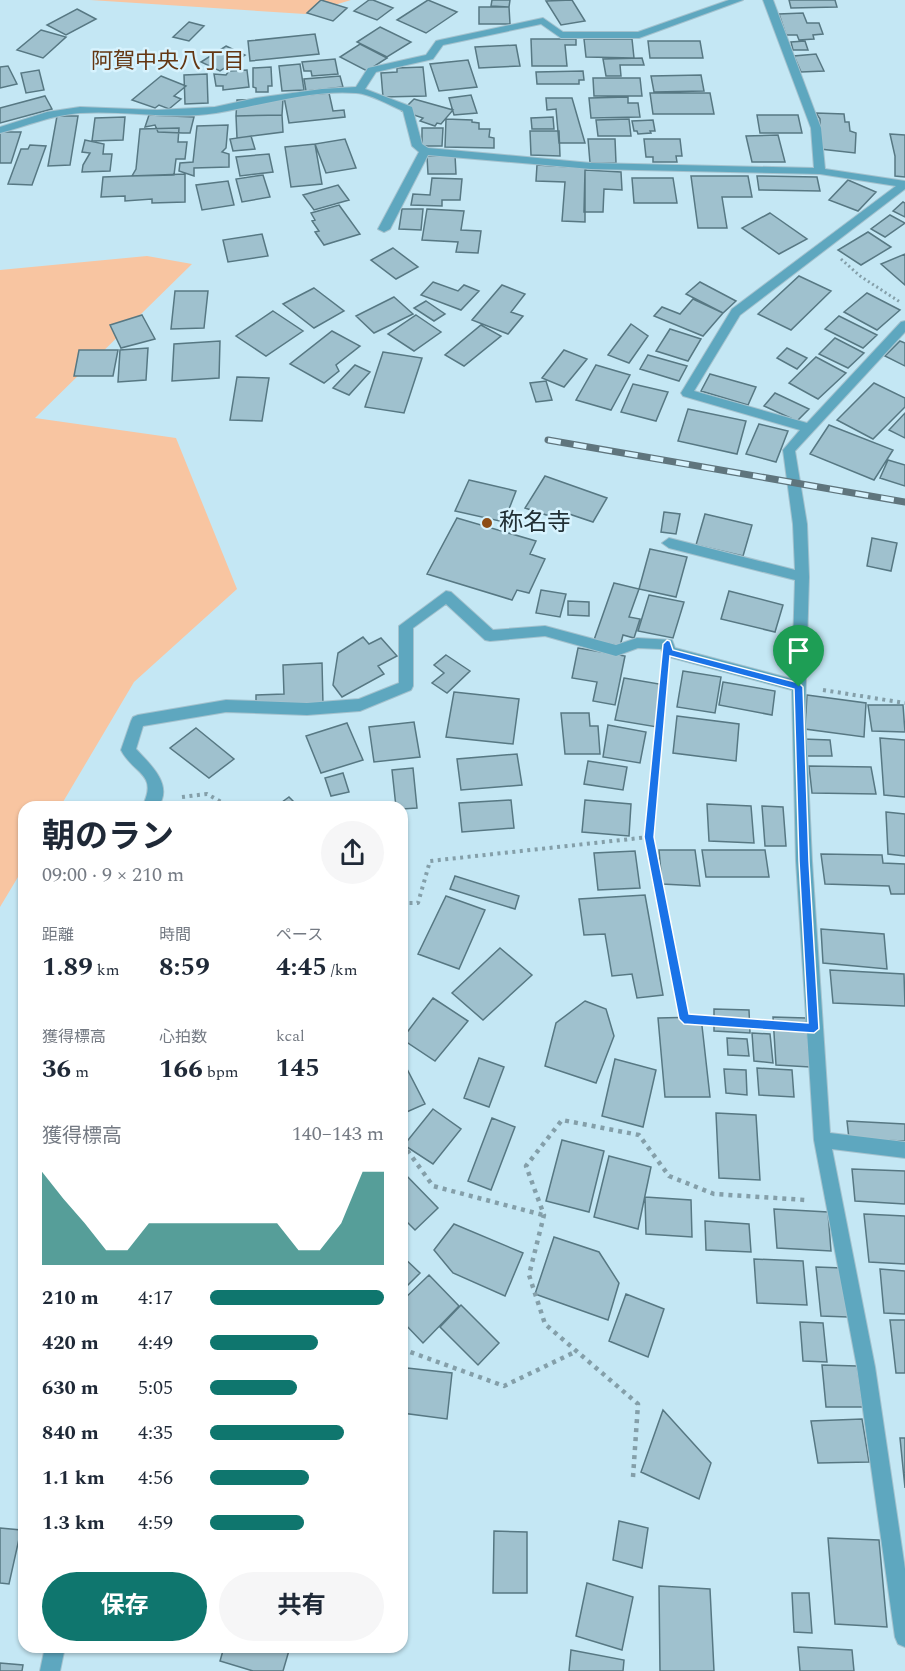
<!DOCTYPE html>
<html lang="ja">
<head>
<meta charset="utf-8">
<style>
  :root { --surface:#fff; --page:#f6f6f7; --text:#1f2937; --muted:#747a83; --accent:#0f766e }
  body { margin:0; font-family:Spectral,"Noto Sans JP",serif; background:var(--page); color:var(--text); height:100vh; display:flex; flex-direction:column; font-size:22px; white-space:nowrap }
  * { box-sizing:border-box; margin:0 }
  p { font-size:20px; color:var(--muted) }
  .icon { flex:none; width:33px; height:33px; fill:none; stroke:currentColor; stroke-width:2; stroke-linecap:round; stroke-linejoin:round }
  .map { position:relative; flex:1; overflow:hidden }
  .drawer { position:absolute; left:18px; top:801px; width:390px; height:852px; display:flex; flex-direction:column; background:var(--surface); border-radius:18px; box-shadow:0 2px 4px #0004 }
  .drawer>* { flex:none }
  .pin { position:absolute; display:grid; place-items:center; width:51px; height:51px; color:#fff; margin:-62px -26px; border-radius:50% 50% 50% 0; rotate:-45deg; box-shadow:0 0 6px #0007 }
  .pin .icon { rotate:45deg }
  .round { display:grid; place-items:center; flex:none; width:63px; height:63px; border-radius:32px; background:var(--page) }
  .headline { display:flex; align-items:center; justify-content:space-between; height:102px; padding:0 24px }
  h1 { font-size:33px; font-weight:700; line-height:45px }
  .figures { display:grid; grid-template-columns:repeat(3,1fr); gap:9px; height:102px; padding:6px 24px }
  .figures div { display:grid; align-content:center }
  .figures b { font-size:26px; font-weight:700 }
  .figures small { font-size:16px; font-weight:400 }
  .figures p { font-size:16px }
  .chart { height:168px; padding:12px 24px }
  .chart p { display:flex; justify-content:space-between }
  .chart svg { width:100%; height:108px; margin-top:6px; fill:var(--accent); opacity:.7 }
  .action { display:flex; gap:12px; margin-top:auto; padding:12px 24px }
  .action a { flex:1; height:69px; border-radius:36px; background:var(--accent); color:#fff; font-size:24px; font-weight:700; line-height:69px; text-align:center }
  .action a+a { background:var(--page); color:var(--text) }
  ul { padding:0 24px; list-style:none; font-size:20px }
  li { display:grid; grid-template-columns:96px 72px 1fr; align-items:center; height:45px }
  li i { height:15px; border-radius:8px; background:var(--accent) }
  .map>svg:first-child { display:block }
  .green { fill:#f8c5a1 }
  .building { fill:#9fc1ce; stroke:#577883; stroke-width:1.5 }
  .lines { fill:none; stroke-linecap:round; stroke-linejoin:round }
  .minor-casing { stroke:#a4c2ce; stroke-width:2 }
  .path-far2 { stroke:#849fa9; stroke-width:3; stroke-dasharray:2 3; stroke-linecap:butt }
  .path-far1 { stroke:#849fa9; stroke-width:4; stroke-dasharray:3 4.5; stroke-linecap:butt }
  .path { stroke:#849fa9; stroke-width:4.5; stroke-dasharray:4 5; stroke-linecap:butt }
  .minor { fill:#5ea7bf; fill-rule:evenodd }
  .rail-casing { stroke:#5f757d; stroke-width:7 }
  .rail { stroke:#d7f3fe; stroke-width:4.5; stroke-dasharray:13; stroke-linecap:butt }
  .route { fill:#1a73e8; stroke:#fff; stroke-width:1.5; fill-rule:evenodd }
  .poi-dot { fill:#8e4e17; stroke:#d7f3fe; stroke-width:2 }
  .labels { text-anchor:middle; dominant-baseline:central; stroke-width:5; stroke-linejoin:round; paint-order:stroke }
  .far-neighbourhood-label { font-size:22px; fill:#643713; stroke:#d7f3fe }
  .poi-label { font-size:24px; fill:#223035; stroke:#d7f3fe; text-anchor:start }
</style>
</head>
<body>
<div class="map">
<svg width="905" height="1671" viewBox="0 0 905 1671">
  <rect width="100%" height="100%" fill="#c4e7f4"/>
  <path class="green" d="M90 0H351L305 14Z
    M147 256 192 264 35 418 176 438 237 589 134 682 60 807H24V867L0 907V270Z"/>
  <path class="building" d="M321 0 347 8 333 21 307 13Z
    M369 0H373L393 8 377 20 354 11Z
    M428 0 457 12 426 33 397 20Z
    M492 0H510L509 7 491 6Z
    M572 0 585 21 561 25 546 1Z
    M789 0H835L837 7 791 8Z
    M479 7H509L510 24H479Z
    M77 9 96 19 66 35 47 25Z
    M803 13 807 23H819L823 34 813 35 814 39 799 40 797 35H786L779 14Z
    M189 22 204 26 189 41 173 37Z
    M380 27 411 42 387 57 357 42Z
    M41 30 66 37 43 58 17 50Z
    M315 34 319 54 250 61 248 41Z
    M531 39H576V45H565L567 66H532Z
    M584 39H632L634 58 586 57Z
    M648 41H700L703 58H650Z
    M805 41 808 50H793L791 42Z
    M360 44 387 58 367 71 340 57Z
    M516 45 520 66 479 68 475 47Z
    M226 46 245 55 220 71 201 62Z
    M816 54 824 71 801 72 794 56Z
    M642 58 644 65H620L621 76H606L603 59Z
    M335 59 338 74 312 76 311 71H304L302 62Z
    M468 60 477 87 439 91 430 64Z
    M300 64 304 90 282 91 279 66Z
    M8 66 17 84 0 88V67Z
    M271 67 272 86H268V92H256V88L253 87V68Z
    M423 67 426 96 383 97 381 73 397 72V68Z
    M39 70 44 90 26 93 21 73Z
    M247 70 249 87 223 90V86H216L214 74 226 75 229 71Z
    M583 71 584 80H579V84H537L536 72Z
    M207 74 208 103 185 104 184 75Z
    M701 75 704 91 654 92 651 76Z
    M161 76 186 86 174 96 181 99 169 109 159 105 155 108 132 100Z
    M340 76 343 87 306 91 304 79Z
    M593 78H640L642 96H594Z
    M329 93 333 111 344 110 345 117 289 123 284 97Z
    M650 93H710L714 114H653Z
    M471 95 477 113 454 115 449 98Z
    M45 96 52 109 0 123V108Z
    M628 97V103H638L640 117 591 118 589 98Z
    M546 98H572L585 143H559L556 109 547 110Z
    M283 99 282 115 236 116 237 100Z
    M414 99 453 110 441 124 437 123 435 126 420 121 423 118 402 111Z
    M816 113 844 114 845 122H849L850 131 856 133 855 153 820 149V119Z
    M149 115 194 117 190 133H183L158 132 155 125 145 127Z
    M282 115 283 132 237 138 236 116Z
    M757 115H798L802 133H760Z
    M57 116H78L70 165 48 166Z
    M125 117 123 140 92 141 95 118Z
    M553 117 554 129H532L531 118Z
    M446 119 472 120V122L479 123V129H490L489 137 494 138V148L445 147Z
    M629 119 631 136H598L596 120Z
    M653 120 655 131H650L651 133 638 134 637 131H634L632 121Z
    M228 125 226 148 222 152 229 154V167L194 168V176L179 171 180 163 193 162 197 126Z
    M179 128 178 142H187L185 159H176L174 175 132 176 136 169 140 129Z
    M422 128H443L442 146H422Z
    M530 131H559L560 156 531 155Z
    M0 132H21L11 163H0Z
    M890 134 905 135V177L895 176V156Z
    M778 135 785 162H752L746 136Z
    M251 136 255 149 233 151 230 139Z
    M345 139 356 168 326 173 315 144Z
    M588 139H615L616 163H590Z
    M644 139H680L682 156H676L677 162H653V157H646Z
    M85 140 104 144 103 154H112L110 171 82 172 83 165 90 153 82 152Z
    M315 144 322 184 291 187 285 147Z
    M30 145 46 146 32 185 8 184 21 149H28Z
    M269 154 273 172 240 176 236 157Z
    M455 155 456 174H428L427 156Z
    M537 165 587 168 585 170V222L562 221 565 182 536 181Z
    M585 170 621 172 622 190 604 189 603 212H584Z
    M185 174V202L152 203V199L125 201V196L101 197 103 177Z
    M263 175 270 197 242 202 236 179Z
    M691 176H748L752 197H722L727 228H698Z
    M757 176 817 177 820 191 759 190Z
    M432 178 462 179 460 200H442V206L411 205 413 194 430 195Z
    M632 178H673L677 203H634Z
    M848 180 876 192 858 211 829 200Z
    M228 181 234 205 202 210 196 185Z
    M338 185 349 200 314 210 303 195Z
    M903 202 905 203V217L893 211Z
    M339 205 360 234 324 245 315 232 319 231 312 221 315 220 311 213Z
    M402 209H423L421 230 399 229Z
    M427 209 464 211 461 230 481 231 478 253 456 252 458 242 422 240Z
    M770 213 807 239 779 254 742 228Z
    M890 215 905 223 885 237 871 229Z
    M868 232 891 247 861 265 838 250Z
    M262 234 268 256 228 262 223 240Z
    M393 248 418 267 396 279 371 260Z
    M905 254V285L881 264Z
    M799 276 831 291 791 330 758 314Z
    M433 282 458 291 464 285 479 291 461 310 421 295Z
    M700 282 736 301 723 313 686 294Z
    M502 285 525 294 511 312 523 316 508 334 472 320Z
    M314 288 344 311 314 328 283 304Z
    M175 291H208L204 328 171 329Z
    M867 293 900 310 877 330 844 312Z
    M394 297 413 314 374 333 356 316Z
    M693 299 723 313 703 336 654 316 662 307 680 314Z
    M426 301 445 314 434 321 414 308Z
    M273 311 303 331 266 356 236 336Z
    M142 315 155 339 121 348 110 325Z
    M416 315 441 332 414 351 388 334Z
    M839 316 877 335 863 348 825 329Z
    M631 324 648 336 629 363 608 355Z
    M481 325 501 336 464 366 445 355Z
    M670 329 701 339 688 361 656 351Z
    M332 331 360 346 336 365 339 371 324 383 290 364Z
    M835 338 864 353 848 368 819 354Z
    M220 341 219 378 172 381 174 344Z
    M900 341 905 343V366L885 356Z
    M148 348 146 380 118 382 120 350Z
    M787 348 807 358 797 369 777 358Z
    M79 350H118L113 376H74Z
    M564 350 587 359 564 387 542 378Z
    M383 352 422 358 404 413 365 407Z
    M648 355 687 366 679 381 640 369Z
    M816 357 846 373 818 399 789 383Z
    M355 365 370 372 349 395 333 388Z
    M596 365 630 375 611 410 576 400Z
    M710 374 756 387 748 405 701 391Z
    M237 377 269 378 262 421 230 420Z
    M546 381 552 400 536 402 530 383Z
    M874 383 905 398V407L873 439 837 420Z
    M633 384 668 392 656 421 621 412Z
    M775 393 809 409 797 421 764 406Z
    M688 409 746 421 737 454 678 441Z
    M905 413V438L889 430Z
    M759 424 788 431 776 462 746 454Z
    M829 425 893 450 874 480 810 454Z
    M888 460 905 465V486L880 478Z
    M545 476 607 498 593 522 569 514 565 521 525 508Z
    M469 480 516 491 504 522 455 511Z
    M664 512 680 514 676 534 661 532Z
    M705 514 752 525 743 556 696 545Z
    M457 518 536 541 530 554 545 559 529 593 517 590 512 600 427 574Z
    M872 538 897 543 891 571 867 566Z
    M650 549 687 557 676 597 639 589Z
    M614 583 639 589 629 617 640 619 634 638 623 635 620 646 594 640Z
    M541 590 566 594 560 617 536 613Z
    M729 591 783 605 775 632 721 619Z
    M649 595 684 602 673 638 638 631Z
    M568 601 589 602V616L568 615Z
    M363 637 369 644 381 638 397 656 378 666 384 674 342 697 333 685 338 653Z
    M578 648 625 656 615 705 593 701 597 682 572 678Z
    M446 655 470 671 447 693 432 683 444 673 434 665Z
    M322 663 323 705H256V695L284 694 283 665Z
    M683 671 721 677 715 713 677 707Z
    M624 678 665 685 657 727 615 720Z
    M723 682 775 691 772 715 719 705Z
    M454 692 519 699 513 744 446 737Z
    M807 695 866 703 864 737 805 729Z
    M868 705H903L905 732 872 731Z
    M561 713H589L590 726H598L600 754H565Z
    M677 716 739 724 736 761 673 753Z
    M414 722 420 757 374 762 369 727Z
    M347 723 363 760 321 773 306 736Z
    M608 725 646 732 640 763 603 757Z
    M196 728 234 759 209 778 170 748Z
    M880 738 905 740V797L884 795Z
    M802 739 830 740 832 756H804Z
    M517 754 522 785 461 790 457 759Z
    M588 761 627 767 623 790 584 784Z
    M809 766 871 767 876 794 812 793Z
    M413 768 417 808 402 809V807H396L392 770Z
    M343 773 349 792 331 796 325 778Z
    M289 797 299 807H280L278 805Z
    M511 800 514 828 462 832 459 803Z
    M585 800 631 804 629 836 582 832Z
    M707 804 751 806 754 843 709 841Z
    M762 806 783 807 786 846H765Z
    M886 812 905 814V856L888 854Z
    M659 850H695L700 886 662 884Z
    M702 850H765L769 877H706Z
    M635 851 640 888 598 890 594 853Z
    M821 854 882 855 883 863 905 864V894H891L889 886 825 884Z
    M455 876 519 896 515 909 450 889Z
    M645 895 663 995 637 998 632 974 612 976 605 934 584 935 579 899Z
    M446 896 485 910 459 969 418 954Z
    M821 929 884 934 887 969 823 963Z
    M500 948 532 975 483 1020 452 993Z
    M830 970 904 974 905 1006 833 1003Z
    M433 998 468 1021 435 1061 402 1039Z
    M585 1001 606 1009 614 1036 596 1083 545 1066 556 1023Z
    M714 1009 749 1010 750 1033 714 1031Z
    M701 1017 710 1097H665L658 1018Z
    M773 1017 806 1018 810 1067 776 1065Z
    M752 1033 770 1034 773 1063 754 1061Z
    M727 1038 747 1039 749 1056 728 1055Z
    M479 1058 504 1067 489 1107 464 1098Z
    M615 1059 656 1070 643 1127 602 1116Z
    M406 1067 425 1104 402 1114V1069Z
    M757 1068 792 1070 794 1097 759 1095Z
    M724 1069 746 1070 747 1095 726 1093Z
    M433 1109 461 1129 433 1164 404 1145Z
    M716 1113 756 1115 760 1180 719 1178Z
    M492 1118 515 1127 491 1190 468 1181Z
    M847 1121 905 1124V1141L849 1139Z
    M562 1140 604 1151 589 1212 546 1201Z
    M609 1156 651 1167 638 1229 594 1217Z
    M852 1169 905 1171V1204L855 1201Z
    M402 1171 438 1208 415 1230 402 1217Z
    M645 1197 691 1200 692 1237 646 1234Z
    M774 1209 828 1212 831 1251 777 1248Z
    M864 1214 905 1216V1264L869 1262Z
    M705 1221 749 1224 751 1252 706 1250Z
    M454 1224 523 1253 505 1296 453 1273 434 1250Z
    M554 1237 599 1252 619 1283 608 1320 535 1294Z
    M402 1256 420 1273 402 1291Z
    M754 1259 803 1261 807 1305 757 1303Z
    M816 1267 843 1268 848 1317 821 1316Z
    M880 1269 905 1271V1314L884 1313Z
    M429 1275 459 1306 423 1343 402 1321V1301Z
    M626 1294 664 1309 648 1357 609 1341Z
    M461 1305 499 1343 478 1365 440 1327Z
    M890 1320H905V1373H896Z
    M800 1322 823 1323 827 1362 803 1361Z
    M822 1365 857 1366 863 1407H826Z
    M407 1368 452 1373 447 1419 402 1413Z
    M663 1410 711 1463 699 1499 641 1472Z
    M862 1419 869 1462 818 1463 811 1421Z
    M900 1438H905V1488Z
    M619 1521 648 1528 642 1568 613 1560Z
    M0 1528 21 1530 9 1584 0 1583Z
    M494 1531 527 1532V1593H493Z
    M828 1538 879 1540 887 1627 835 1624Z
    M587 1583 633 1597 622 1650 576 1636Z
    M659 1586 710 1589 714 1671H660Z
    M792 1593H809L812 1633 794 1632Z
    M224 1647H290L283 1671H253L220 1661Z
    M798 1647 852 1650 854 1671H800Z
    M571 1650 624 1660 623 1671H569Z
    M0 1663 23 1665 22 1671H0Z"/>
  <g class="lines">
    <defs>
      <path id="minor" d="M729 0H743L639 38H561L541 24 443 45 433 59 376 72 365 89 412 107 422 144 428 148 591 163 814 168 811 128 763 0H773L821 128 825 169 905 181V189L740 315 694 391 807 423 901 322 905 321V332L795 451 807 524 809 577 805 712 812 861 830 1133 905 1142V1158L832 1149 875 1367 905 1569V1647L898 1644 895 1637 857 1367 814 1140 796 861 792 690 669 657 664 656 661 649 638 648 616 656 545 636 490 641 485 640 446 604 413 628V686L411 690 360 711 307 715 226 712 143 726 136 749C150 764 174 785 158 807H142C159 773 134 775 121 750L131 721 133 717 138 715 226 700 307 703 359 699 399 683V626L446 591 451 592 493 630 545 626 616 645 637 638 672 640 675 648 792 679 795 580 669 548 662 543 669 538 795 570 793 524 783 450 800 430 683 396 681 393 732 309 896 186 820 174 591 169 428 155 390 229 384 232 378 229 419 152 412 146 403 111C389 105 371 94 356 93 312 89 260 106 216 113 171 120 125 110 80 113 52 115 27 126 0 133V127L47 112 80 107 157 110 215 107 256 98 322 89 356 87 368 68 426 55 436 41 440 40 543 18 563 32H638Z
        M45 1647H65L60 1671H40Z"/>
    </defs>
    <use href="#minor" class="minor-casing"/>
    <path class="path-far2" d="M841 259 860 276 900 302"/>
    <path class="path-far1" d="M664 674 649 837 675 972
      M823 690 905 703
      M182 797 207 794 230 807
      M402 903H418L430 861 649 837"/>
    <path class="path" d="M675 971 684 1019 790 1027
      M402 1143 433 1186 543 1215
      M402 1349 504 1386 577 1351
      M633 1477 638 1404 545 1324 529 1275 544 1215 526 1166 562 1120 639 1135 669 1176 714 1194 806 1200"/>
    <use href="#minor" class="minor"/>
    <defs>
      <path id="rail" d="M548 440 905 502"/>
    </defs>
    <use href="#rail" class="rail-casing"/>
    <use href="#rail" class="rail"/>
  </g>
  <path class="route" d="M667 640 670 641 673 650 799 683 803 687 809 861 819 1029 814 1033 684 1024 679 1019 644 837 663 644ZM670 656 794 689 799 861 808 1023 689 1014 654 837Z"/>
  <circle class="poi-dot" cx="487" cy="523" r="6"/>
  <g class="labels">
    <g class="far-neighbourhood-label">
      <text x="168" y="61">阿賀中央八丁目</text>
    </g>
    <g class="poi-label">
      <text x="499" y="523">称名寺</text>
    </g>
  </g>
</svg>
<div class="pin" style="left:799px;top:687px;background:#1e9e55"><svg class="icon" aria-label="arrive" viewBox="0 0 24 24"><path d="M6 21V4h12l-3 4 3 4H6"/></svg></div>
<section class="drawer">
<div class="headline"><div><h1>朝のラン</h1><p>09:00 · 9 × 210 m</p></div><a class="round"><svg class="icon" aria-label="share" viewBox="0 0 24 24"><path d="M12 15V3M7 8l5-5 5 5M5 13v7h14v-7"/></svg></a></div>
<div class="figures">
<div><p>距離</p><b>1.89<small> km</small></b></div>
<div><p>時間</p><b>8:59</b></div>
<div><p>ペース</p><b>4:45<small> /km</small></b></div>
</div>
<div class="figures">
<div><p>獲得標高</p><b>36<small> m</small></b></div>
<div><p>心拍数</p><b>166<small> bpm</small></b></div>
<div><p>kcal</p><b>145</b></div>
</div>
<div class="chart"><p><span>獲得標高</span>140–143 m</p>
<svg viewBox="0 0 160 44" preserveAspectRatio="none"><path d="M0 44V6L10 17L20 27L30 38L40 38L50 27L60 27L70 27L80 27L90 27L100 27L110 27L120 38L130 38L140 27L150 6L160 6V44z"/></svg>
</div>
<ul>
<li><b>210 m</b>4:17<i style="width:100%"></i></li>
<li><b>420 m</b>4:49<i style="width:62%"></i></li>
<li><b>630 m</b>5:05<i style="width:50%"></i></li>
<li><b>840 m</b>4:35<i style="width:77%"></i></li>
<li><b>1.1 km</b>4:56<i style="width:57%"></i></li>
<li><b>1.3 km</b>4:59<i style="width:54%"></i></li>
</ul>
<div class="action"><a>保存</a><a>共有</a></div>
</section>
</div>
</body>
</html>
